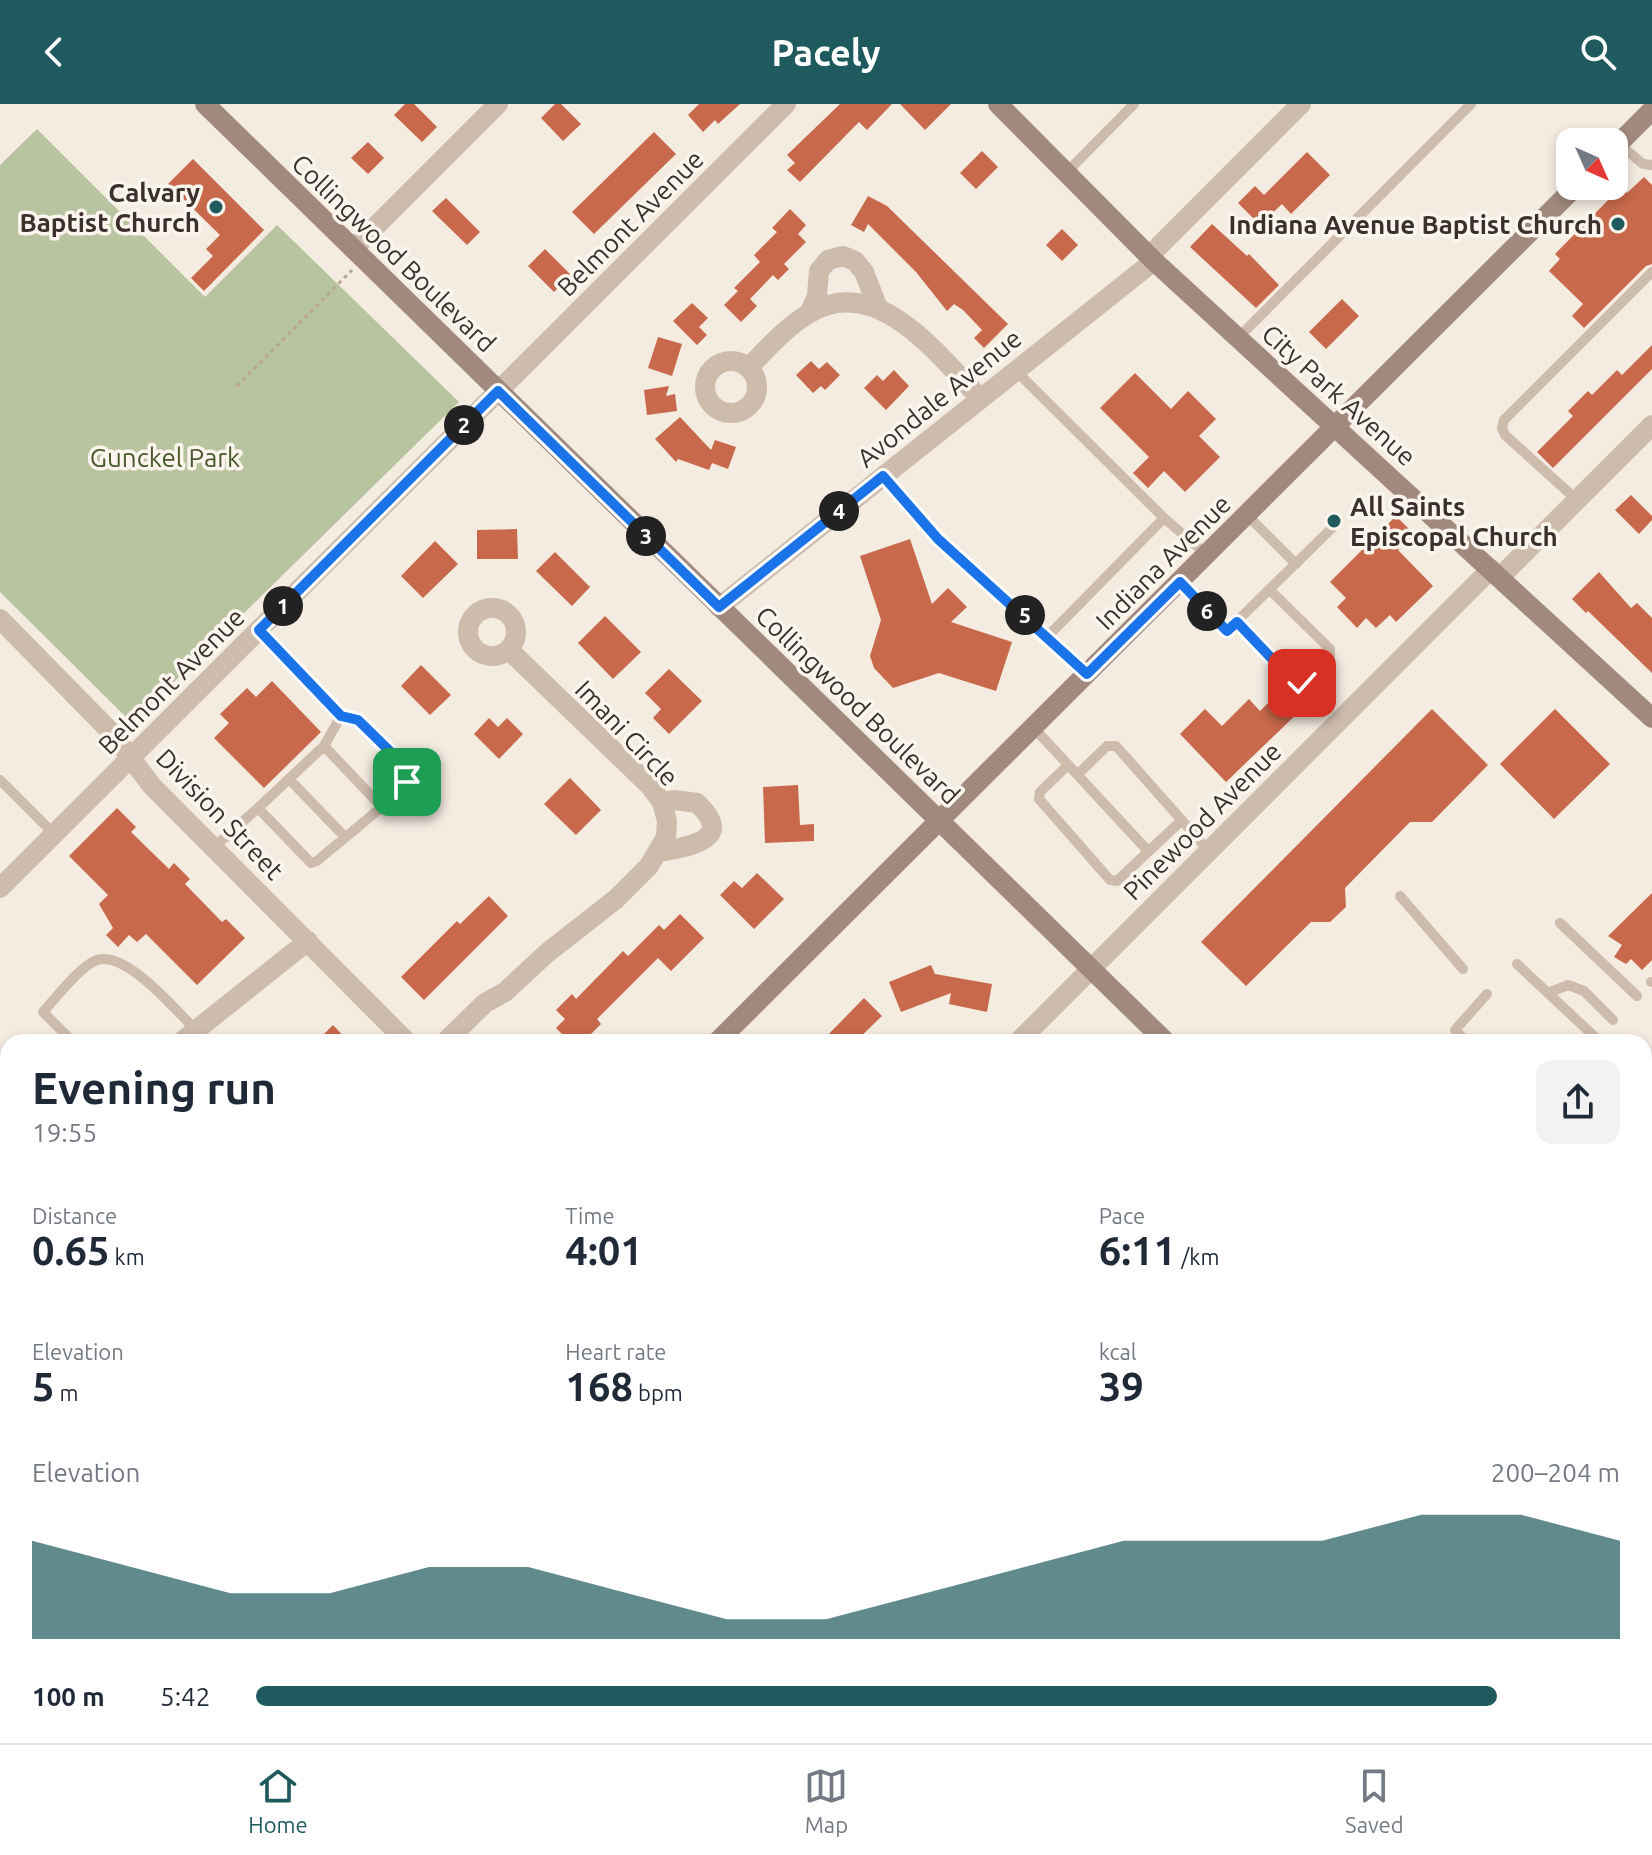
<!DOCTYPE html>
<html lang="en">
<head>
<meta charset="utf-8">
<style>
  :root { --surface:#fff; --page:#f2f2f3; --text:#1f2937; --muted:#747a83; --line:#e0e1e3; --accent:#1f5a5e }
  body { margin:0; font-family:Ubuntu,sans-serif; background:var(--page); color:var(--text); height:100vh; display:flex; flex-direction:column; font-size:30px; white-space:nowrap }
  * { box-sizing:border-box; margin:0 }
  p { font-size:26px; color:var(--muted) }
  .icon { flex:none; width:44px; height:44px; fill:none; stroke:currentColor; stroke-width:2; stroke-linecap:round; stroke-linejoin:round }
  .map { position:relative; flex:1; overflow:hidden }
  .details { position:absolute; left:0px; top:930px; width:1652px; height:710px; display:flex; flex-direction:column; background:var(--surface); border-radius:24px 24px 0 0; box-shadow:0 4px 12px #0003 }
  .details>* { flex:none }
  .needle { width:52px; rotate:135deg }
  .buttons { position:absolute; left:1556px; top:24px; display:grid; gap:16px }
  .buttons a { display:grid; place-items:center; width:72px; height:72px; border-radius:16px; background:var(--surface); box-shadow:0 4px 12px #0003; font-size:40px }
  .pin { position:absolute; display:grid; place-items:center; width:68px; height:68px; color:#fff; margin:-34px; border-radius:16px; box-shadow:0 4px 12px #0006 }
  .km { position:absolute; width:40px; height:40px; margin:-20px; border-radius:50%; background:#222; color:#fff; font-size:22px; line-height:40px; text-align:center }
  .round { display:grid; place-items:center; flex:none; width:84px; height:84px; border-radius:16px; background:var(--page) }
  .head { display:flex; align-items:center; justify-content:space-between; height:136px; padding:0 32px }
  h1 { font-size:44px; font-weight:600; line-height:60px }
  .stats { display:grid; grid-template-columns:repeat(3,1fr); gap:12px; height:136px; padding:8px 32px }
  .stats div { display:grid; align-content:center }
  .stats b { font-size:40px; font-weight:600 }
  .stats small { font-size:22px; font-weight:400 }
  .stats p { font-size:22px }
  .chart { height:224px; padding:16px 32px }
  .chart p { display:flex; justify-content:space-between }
  .chart svg { width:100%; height:144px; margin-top:8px; fill:var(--accent); opacity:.7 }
  ul { padding:0 32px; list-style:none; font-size:26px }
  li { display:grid; grid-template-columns:128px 96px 1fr; align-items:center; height:60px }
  li i { height:20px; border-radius:10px; background:var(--accent) }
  header { display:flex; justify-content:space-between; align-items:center; height:104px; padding:0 32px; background:var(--accent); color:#fff; font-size:36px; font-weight:600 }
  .dock { display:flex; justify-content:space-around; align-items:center; height:112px; border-top:2px solid var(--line); background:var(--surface); font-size:22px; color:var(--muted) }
  .dock a { display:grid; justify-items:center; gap:4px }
  .dock .active { color:var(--accent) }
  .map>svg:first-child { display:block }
  .green { fill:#b8c4a0 }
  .building { fill:#c8694b }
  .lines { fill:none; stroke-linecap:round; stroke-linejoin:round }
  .path { stroke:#b9a596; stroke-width:3; stroke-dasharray:4 4; stroke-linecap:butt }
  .lane { stroke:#cdbbac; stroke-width:10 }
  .street { stroke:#cdbbac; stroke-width:20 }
  .secondary { stroke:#a18a7d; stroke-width:20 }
  .primary { stroke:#7d675c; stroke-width:20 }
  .highway { stroke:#5c4a42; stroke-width:24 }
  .route-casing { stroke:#fff; stroke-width:16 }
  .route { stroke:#1a73e8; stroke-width:10 }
  .poi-dot { fill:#1f5a5e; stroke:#fbf5ee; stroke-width:3 }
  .labels { text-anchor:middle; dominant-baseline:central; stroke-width:7; stroke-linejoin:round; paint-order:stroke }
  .poi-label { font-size:26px; font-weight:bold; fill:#3b302b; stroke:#fbf5ee; text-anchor:end }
  .street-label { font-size:26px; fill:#3b302b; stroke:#fbf5ee }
  .park-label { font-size:26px; fill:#4a5a2e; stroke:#fbf5ee }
</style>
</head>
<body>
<header><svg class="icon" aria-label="back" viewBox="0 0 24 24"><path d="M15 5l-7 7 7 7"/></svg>Pacely<svg class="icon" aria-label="search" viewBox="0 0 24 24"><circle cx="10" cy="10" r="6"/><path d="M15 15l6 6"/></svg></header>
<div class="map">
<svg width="1652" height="1639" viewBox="0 0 1652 1639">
  <rect width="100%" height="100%" fill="#f4ebe1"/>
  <path class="green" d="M37 25 205 193 277 121 459 298 132 619 0 488V61Z"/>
  <path class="building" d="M405 0H414L437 23 422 38 394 11Z
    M555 0H561L581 20 563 37 541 14Z
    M699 0H740L718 20 715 16 703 28 688 11Z
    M840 0H892L867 26 859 18 800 78 787 66 795 59 787 51Z
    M900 0H951L925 26Z
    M654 28 676 50 594 130 572 108Z
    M368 38 384 54 368 70 351 54Z
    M982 47 998 63 976 85 960 69Z
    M1307 48 1330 71 1291 110 1282 100 1260 121 1238 99 1255 82 1264 91Z
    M193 55 264 126 204 187 191 174 213 152 206 145 220 131 168 80Z
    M1644 73 1652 81V160L1646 162 1584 224 1572 212 1583 200 1549 167 1560 155 1555 150 1621 83 1627 89Z
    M868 92 887 102 1008 220 984 244 974 234 982 226 963 206 954 200 947 207 916 168 868 120 864 128 851 121Z
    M446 94 480 128 467 141 432 107Z
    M790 105 806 121 798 130 806 138 784 160 789 165 778 176 773 171 750 195 757 202 741 218 724 201 738 187 734 184 760 158 754 151 777 128 772 124Z
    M1212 120 1247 152 1249 150 1279 181 1256 204 1190 143Z
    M1062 125 1078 141 1062 157 1046 141Z
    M545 145 571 171 554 188 528 162Z
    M1342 195 1359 212 1326 245 1309 228Z
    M692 199 708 214 699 223 707 231 697 241 673 217Z
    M658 233 682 240 672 272 648 264Z
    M1652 241V265L1553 364 1537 348 1573 312 1568 307 1588 287 1592 291 1617 266 1622 271Z
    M811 257 819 265 827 258 840 271 825 286 821 282 813 289 796 271Z
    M894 266 909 282 886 306 864 284 877 271 883 277Z
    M1135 269 1171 305 1188 287 1216 315 1199 332 1220 353 1185 388 1164 367 1148 384 1133 369 1149 353 1100 304Z
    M669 282 666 292 675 290 677 307 647 311 644 286Z
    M680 313 711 346 715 336 736 343 728 365 712 359 709 366 678 355 676 358 655 335Z
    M1631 391 1652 412V416L1639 430 1615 406Z
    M1396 412 1414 430 1398 446 1433 482 1396 518 1390 511 1376 524 1366 514 1357 524 1337 503 1346 494 1330 478Z
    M517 425 518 455H477V426Z
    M910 435 932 500 948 484 967 503 951 518 1012 538 996 587 939 569 893 584 874 564 870 552 881 516 860 452Z
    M435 437 458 460 423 494 401 472Z
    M555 448 590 483 572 502 536 467Z
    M1599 468 1631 504 1637 499 1652 514V569L1588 507 1586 509 1572 495Z
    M605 512 641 548 613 575 578 539Z
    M421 561 451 591 430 611 401 582Z
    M669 565 702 597 669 630 653 614 661 605 645 589Z
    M272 577 321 628 264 684 214 634 229 619 220 610 247 584 256 593Z
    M1283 584 1303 604 1226 678 1180 630 1205 605 1222 622 1249 595 1260 607Z
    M1432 605 1488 661 1432 718H1410L1345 784 1346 803 1330 818H1311L1246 882 1201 838Z
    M1555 605 1610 660 1554 715 1500 660Z
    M489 614 498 623 507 614 523 630 499 655 474 630Z
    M570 674 601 706 576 731 544 700Z
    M798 681 800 721 814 720V737L765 739 763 683Z
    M117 704 136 723 131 728 169 765 174 759 190 775 185 780 222 818 226 815 245 834 197 881 146 830 137 838 129 831 118 843 106 831 113 824 99 800 108 791 69 752Z
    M757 769 784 795 754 825 720 791 734 777 742 784Z
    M1652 789V856L1642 866 1631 855 1626 860 1614 853 1622 841 1608 832Z
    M489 792 508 812 424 896 401 873 457 817 460 820Z
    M680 810 704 834 671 867 658 854 597 915 601 920 583 938H570L556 924 565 915 556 906 572 890 576 895 623 847 628 852 659 821 664 826Z
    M931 861 935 870 992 880 987 908 949 900 951 889 901 908 889 878Z
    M864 894 882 912 855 938H821Z
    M333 921 349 938H316Z"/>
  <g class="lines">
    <path class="path" d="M237 282 352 166
      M0 1325 8 1326
      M0 1379 8 1383"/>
    <path class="lane" d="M1619 40 1643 60 1652 61
      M1066 69 1134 0
      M1238 234 1471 0
      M1015 266 1164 414
      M883 372 938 435 1048 532
      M1577 396 1505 331 1502 324 1504 316 1652 168
      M1247 411 1296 460
      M1180 478 1227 527 1332 424
      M1237 518 1298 580 1330 552V545L1270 486
      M1087 570 1048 532 1164 414 1207 451
      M1033 623 1148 747
      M324 642 380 701
      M1068 661 1040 688 1039 695 1110 776 1117 777 1182 716
      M1078 670 1107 642H1116L1209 747
      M289 675 344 732
      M0 676 54 730
      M258 704 324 642 341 612
      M214 743 258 704 311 759 317 757C338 738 399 693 410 672L408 665 358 616 341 612 259 526
      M1400 792 1463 865
      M1560 819 1637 892
      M1517 860 1596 934
      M1651 878H1652
      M1548 889 1568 881 1584 887 1613 916
      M73 938 43 908C56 894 80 862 97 856 126 846 176 907 196 926
      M1467 938 1455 926 1487 890
      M1644 964 1652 956
      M1652 1231 1650 1243 1652 1251"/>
    <path class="street" d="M353 145 498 0
      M1149 152 1301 0
      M810 208 817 192 819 167 828 156 843 152 855 157 864 168 878 204
      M705 283a26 26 0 1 1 52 0a26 26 0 1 1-52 0Z
      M748 264C767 245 785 224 808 210 877 168 937 250 980 294
      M1500 473 1652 321
      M719 503 1154 157
      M468 528a24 24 0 1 1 48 0a24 24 0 1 1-48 0Z
      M0 515 111 628 152 682 407 938
      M659 748C685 743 738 737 697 699L674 696 662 698
      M0 784 786 0
      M181 938 308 837
      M445 938 485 899 505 888 547 849 616 795 649 762 666 733 667 717 662 698 650 682 509 546
      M1018 938 1491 465
      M0 961 8 969
      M0 1304 8 1305"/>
    <path class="secondary" d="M205 0 1166 938
      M998 0 1154 157 1652 614
      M1614 44 1652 6
      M717 938 1576 82
      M1644 1081 1652 1073
      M1644 1418 1652 1426
      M1063 1639 1070 1632"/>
    <path class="primary" d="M17 1639 24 1632"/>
    <path class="highway" d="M0 1503 8 1509
      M0 1586 8 1592
      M63 1632 73 1639
      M195 1632 209 1639
      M583 1632 603 1639"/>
  </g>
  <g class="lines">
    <defs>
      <path id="route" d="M407 678 410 672 408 665 358 616 341 612 259 526 498 287 719 503 883 372 938 435 1087 570 1180 478 1225 525 1227 527 1237 518 1295 579H1302"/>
    </defs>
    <use href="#route" class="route-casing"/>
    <use href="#route" class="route"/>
  </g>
  <g class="poi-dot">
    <circle cx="216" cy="103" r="8"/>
    <circle cx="1618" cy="120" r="8"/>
    <circle cx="1334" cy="417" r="8"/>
  </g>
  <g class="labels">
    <g class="poi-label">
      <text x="200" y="88">Calvary<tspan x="200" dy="30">Baptist Church</tspan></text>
      <text x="1602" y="120">Indiana Avenue Baptist Church</text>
      <text x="1350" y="402" text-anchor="start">All Saints<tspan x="1350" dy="30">Episcopal Church</tspan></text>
    </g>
    <g class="street-label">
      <text transform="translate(630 119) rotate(-45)">Belmont Avenue</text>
      <text transform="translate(394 149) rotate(44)">Collingwood Boulevard</text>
      <text transform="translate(1339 291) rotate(42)">City Park Avenue</text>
      <text transform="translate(939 294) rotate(-39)">Avondale Avenue</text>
      <text transform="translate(1163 458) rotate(-45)">Indiana Avenue</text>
      <text transform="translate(171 577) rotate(-45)">Belmont Avenue</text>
      <text transform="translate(858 601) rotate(44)">Collingwood Boulevard</text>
      <text transform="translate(627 629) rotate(46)">Imani Circle</text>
      <text transform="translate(220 710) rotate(46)">Division Street</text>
      <text transform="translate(1202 717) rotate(-45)">Pinewood Avenue</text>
    </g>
    <g class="park-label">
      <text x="165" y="353">Gunckel Park</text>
    </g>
  </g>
</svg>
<div class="buttons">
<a><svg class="needle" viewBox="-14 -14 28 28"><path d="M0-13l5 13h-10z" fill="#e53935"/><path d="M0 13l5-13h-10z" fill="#747a83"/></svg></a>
</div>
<div class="pin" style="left:407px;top:678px;background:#1e9e55"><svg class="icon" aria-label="arrive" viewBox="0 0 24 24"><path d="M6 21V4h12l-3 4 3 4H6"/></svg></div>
<div class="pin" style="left:1302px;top:579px;background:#d93025"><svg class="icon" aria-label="check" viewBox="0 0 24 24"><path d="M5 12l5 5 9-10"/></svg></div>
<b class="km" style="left:283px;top:502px">1</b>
<b class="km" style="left:464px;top:321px">2</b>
<b class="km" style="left:646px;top:432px">3</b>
<b class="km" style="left:839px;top:407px">4</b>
<b class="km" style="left:1025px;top:511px">5</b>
<b class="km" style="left:1207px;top:507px">6</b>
<section class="details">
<div class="head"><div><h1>Evening run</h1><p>19:55</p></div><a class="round"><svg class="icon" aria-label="share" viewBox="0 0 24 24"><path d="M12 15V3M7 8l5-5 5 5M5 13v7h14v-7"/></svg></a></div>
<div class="stats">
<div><p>Distance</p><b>0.65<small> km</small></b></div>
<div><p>Time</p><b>4:01</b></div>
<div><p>Pace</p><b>6:11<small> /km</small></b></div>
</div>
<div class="stats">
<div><p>Elevation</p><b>5<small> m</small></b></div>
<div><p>Heart rate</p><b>168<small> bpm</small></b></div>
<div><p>kcal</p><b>39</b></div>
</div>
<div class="chart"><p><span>Elevation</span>200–204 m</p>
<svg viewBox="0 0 160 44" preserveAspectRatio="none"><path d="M0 44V14L10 22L20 30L30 30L40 22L50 22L60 30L70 38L80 38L90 30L100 22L110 14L120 14L130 14L140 6L150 6L160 14V44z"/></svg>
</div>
<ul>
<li><b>100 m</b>5:42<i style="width:91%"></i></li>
</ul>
</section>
</div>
<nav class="dock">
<a class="active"><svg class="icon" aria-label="home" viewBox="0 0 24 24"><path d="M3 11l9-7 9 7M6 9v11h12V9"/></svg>Home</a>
<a><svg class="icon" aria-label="map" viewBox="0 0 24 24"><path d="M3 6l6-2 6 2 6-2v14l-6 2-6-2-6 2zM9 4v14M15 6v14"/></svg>Map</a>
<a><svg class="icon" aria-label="saved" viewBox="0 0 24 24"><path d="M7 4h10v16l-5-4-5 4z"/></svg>Saved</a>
</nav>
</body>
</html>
